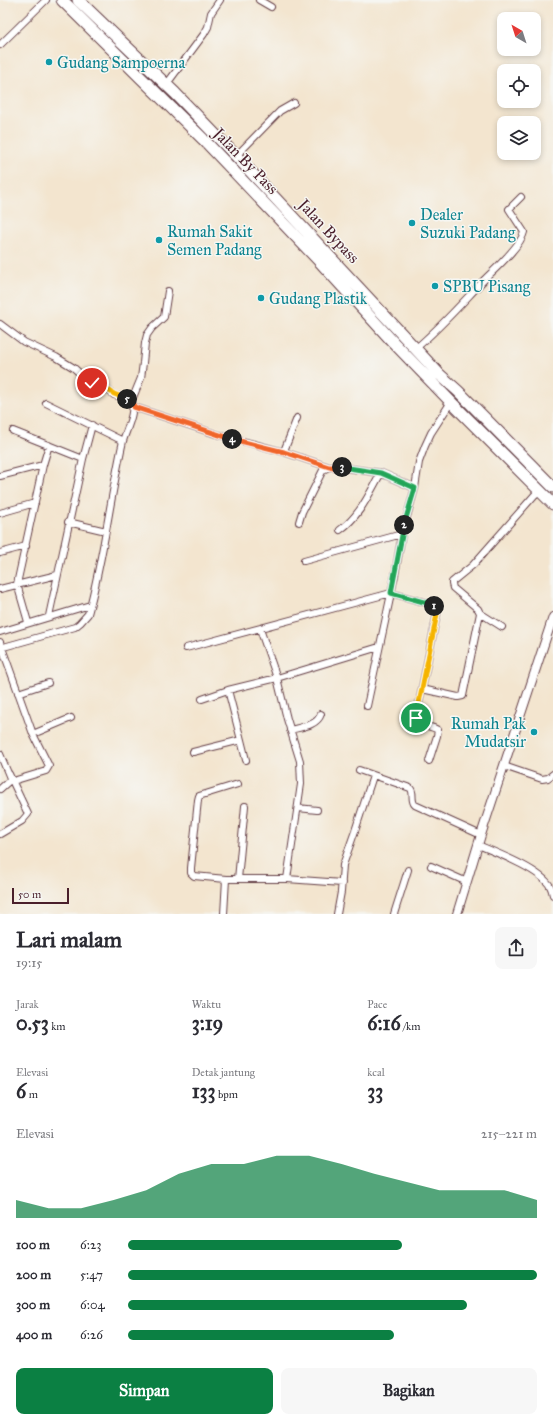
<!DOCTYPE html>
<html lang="id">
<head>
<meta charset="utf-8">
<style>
  :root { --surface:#fff; --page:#f7f7f7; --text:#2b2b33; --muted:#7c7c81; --accent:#0b8043 }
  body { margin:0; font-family:"IM FELL Great Primer",serif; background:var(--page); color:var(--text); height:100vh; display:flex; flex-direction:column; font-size:15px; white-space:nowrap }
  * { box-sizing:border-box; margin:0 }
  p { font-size:13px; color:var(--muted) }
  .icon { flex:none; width:22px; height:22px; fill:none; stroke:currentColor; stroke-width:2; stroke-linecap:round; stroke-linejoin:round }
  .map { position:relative; height:914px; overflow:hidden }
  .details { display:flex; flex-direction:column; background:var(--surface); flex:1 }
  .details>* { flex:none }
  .needle { width:26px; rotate:321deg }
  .fabs { position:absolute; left:497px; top:12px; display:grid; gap:8px }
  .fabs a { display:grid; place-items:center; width:44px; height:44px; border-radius:8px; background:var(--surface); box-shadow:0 2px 6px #0003; font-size:20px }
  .scale { position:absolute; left:12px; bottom:10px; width:57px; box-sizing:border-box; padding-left:4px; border:2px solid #4a1f2b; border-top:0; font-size:11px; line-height:14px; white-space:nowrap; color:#4a1f2b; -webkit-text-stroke:3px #f6f6f2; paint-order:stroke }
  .pin { position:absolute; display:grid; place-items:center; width:34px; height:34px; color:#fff; margin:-17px; border:2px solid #fff; border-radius:50%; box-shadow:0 1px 4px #0007 }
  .km { position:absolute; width:20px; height:20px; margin:-10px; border-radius:50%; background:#222; color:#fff; font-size:11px; line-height:20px; text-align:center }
  .round { display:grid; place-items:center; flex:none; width:42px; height:42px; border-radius:8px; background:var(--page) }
  .headline { display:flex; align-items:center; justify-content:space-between; height:68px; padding:0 16px }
  h1 { font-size:22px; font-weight:700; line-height:30px }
  .stats { display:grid; grid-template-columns:repeat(3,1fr); gap:6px; height:68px; padding:4px 16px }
  .stats div { display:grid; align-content:center }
  .stats b { font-size:20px; font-weight:700 }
  .stats small { font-size:11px; font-weight:400 }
  .stats p { font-size:11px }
  .chart { height:112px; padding:8px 16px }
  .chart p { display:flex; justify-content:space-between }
  .chart svg { width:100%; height:72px; margin-top:4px; fill:var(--accent); opacity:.7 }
  .action { display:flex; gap:8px; margin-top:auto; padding:8px 16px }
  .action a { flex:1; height:46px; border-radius:8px; background:var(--accent); color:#fff; font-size:16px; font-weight:700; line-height:46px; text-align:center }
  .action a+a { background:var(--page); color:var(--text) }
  ul { padding:0 16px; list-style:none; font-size:13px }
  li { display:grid; grid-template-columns:64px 48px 1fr; align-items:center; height:30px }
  li i { height:10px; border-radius:5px; background:var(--accent) }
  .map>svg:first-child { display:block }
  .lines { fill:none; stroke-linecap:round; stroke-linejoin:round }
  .minor-casing { stroke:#633d44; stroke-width:8 }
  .tertiary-casing { stroke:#633d44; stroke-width:10 }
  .trunk-casing { stroke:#633d44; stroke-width:13 }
  .minor { stroke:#fff; stroke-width:6 }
  .tertiary { stroke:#fff; stroke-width:8 }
  .trunk { stroke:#fff; stroke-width:11 }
  .split-1-casing { stroke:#fff; stroke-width:8 }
  .split-2-casing { stroke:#fff; stroke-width:8 }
  .split-3-casing { stroke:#fff; stroke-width:8 }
  .split-4-casing { stroke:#fff; stroke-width:8 }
  .split-5-casing { stroke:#fff; stroke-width:8 }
  .split-6-casing { stroke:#fff; stroke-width:8 }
  .split-1 { stroke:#f5b400; stroke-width:5 }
  .split-2 { stroke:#22a559; stroke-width:5 }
  .split-3 { stroke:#22a559; stroke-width:5 }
  .split-4 { stroke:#f0652b; stroke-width:5 }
  .split-5 { stroke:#f0652b; stroke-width:5 }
  .split-6 { stroke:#f5b400; stroke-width:5 }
  .culture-dot { fill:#0f9aa8; stroke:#f6f6f2; stroke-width:1.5 }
  .labels { text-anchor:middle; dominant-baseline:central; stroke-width:3; stroke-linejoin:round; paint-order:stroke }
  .culture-label { font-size:16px; fill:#0d838f; stroke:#f6f6f2; text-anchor:start }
  .street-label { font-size:16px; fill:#4a1f2b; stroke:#f6f6f2 }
</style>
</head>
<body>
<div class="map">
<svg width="553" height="914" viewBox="0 0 553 914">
  <rect width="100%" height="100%" fill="#f6f6f2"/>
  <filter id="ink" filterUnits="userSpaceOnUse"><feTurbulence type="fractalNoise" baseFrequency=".025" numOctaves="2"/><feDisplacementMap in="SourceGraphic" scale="8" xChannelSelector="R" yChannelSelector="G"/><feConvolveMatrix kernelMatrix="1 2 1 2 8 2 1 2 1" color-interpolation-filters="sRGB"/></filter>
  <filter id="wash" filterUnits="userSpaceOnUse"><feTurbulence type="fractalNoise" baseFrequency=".012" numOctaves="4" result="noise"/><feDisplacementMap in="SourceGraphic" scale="16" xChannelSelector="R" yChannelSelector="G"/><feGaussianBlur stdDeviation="0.9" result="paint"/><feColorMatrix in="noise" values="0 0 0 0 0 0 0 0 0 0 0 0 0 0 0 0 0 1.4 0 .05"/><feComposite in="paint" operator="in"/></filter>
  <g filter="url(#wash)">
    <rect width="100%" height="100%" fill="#f3e5cf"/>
  </g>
  <g filter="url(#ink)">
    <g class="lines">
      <defs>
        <path id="minor" d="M259 0 271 7
          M0 45 46 0
          M166 85 204 34 208 27 211 13 220 0
          M236 156 280 111 294 103
          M0 324 24 342 56 357 74 368 88 381 104 387 114 395 132 400C135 413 127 428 123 441 110 498 104 557 88 614L80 623 75 627 0 648
          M415 349C440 328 461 304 483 281 494 270 521 246 524 232L509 209 521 197
          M132 400 141 378 143 363 145 343 147 335 152 328 164 317 168 291
          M46 403 123 441
          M134 407 216 434 284 452
          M297 418 284 451V452L329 467
          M13 431 83 459
          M0 476 43 465
          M0 513 35 503
          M68 522 106 531
          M299 522 302 512 323 470 329 467H340L381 473 415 488
          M340 530C360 516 369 494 381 473
          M0 553 26 546
          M304 561 402 534
          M0 589 57 575
          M480 613 502 627
          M49 616 83 459 92 425
          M28 622 17 584 43 465 49 445
          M260 629 277 678 287 719 300 761 301 784 287 879
          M0 632 90 605
          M0 642 33 734 49 766 46 771 13 781
          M186 648 391 593 431 604 437 610V614L416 718C420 727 430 725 438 730L437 736 429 761
          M422 689 458 697 463 696 480 613 478 609 453 588 452 584V582L473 565 539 490
          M18 693 48 683
          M202 699 228 690 277 678 379 647
          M367 706 395 575 402 534 415 488 419 462 425 446 431 433 451 402
          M290 730C301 727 317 726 321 714
          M33 734 71 718
          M241 740 246 760
          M193 752 241 740 228 690
          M0 754 10 778 9 781 0 789
          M504 766 542 779 548 778 553 774
          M359 770 410 788C415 792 410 800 415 805L481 835
          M238 784 199 796 198 800 191 868V873L194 876 226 879H287L342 883
          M298 808 317 810
          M0 834 22 821 28 814 9 774
          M478 845C497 853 539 869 550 886 552 889 552 892 553 895
          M431 866 467 882
          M238 879 245 806
          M224 914 226 879
          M337 914 341 892 343 865 355 831 373 776
          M394 914 408 870"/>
        <path id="tertiary" d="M457 914 481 835 553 617"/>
        <path id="trunk" d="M62 0 203 139 322 264 393 342 451 402 553 504
          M78 0 175 93 236 156 439 374 458 391 553 487"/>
      </defs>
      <use href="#minor" class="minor-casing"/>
      <use href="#tertiary" class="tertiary-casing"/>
      <use href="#trunk" class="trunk-casing"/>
      <use href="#minor" class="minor"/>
      <use href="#tertiary" class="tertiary"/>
      <use href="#trunk" class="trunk"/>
    </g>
  </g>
  <g class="lines" filter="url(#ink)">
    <defs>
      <path id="split-1" d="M416 718 437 614V610L434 606"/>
      <path id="split-2" d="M404 525 391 593 431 604 434 606"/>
      <path id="split-3" d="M342 467 381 473 415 488 404 525"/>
      <path id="split-4" d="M232 439 284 452 329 467H342"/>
      <path id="split-5" d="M127 399 132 400 134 407 232 439"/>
      <path id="split-6" d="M92 383 104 387 114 394 127 399"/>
    </defs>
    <use href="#split-1" class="split-1-casing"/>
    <use href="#split-2" class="split-2-casing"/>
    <use href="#split-3" class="split-3-casing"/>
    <use href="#split-4" class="split-4-casing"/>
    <use href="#split-5" class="split-5-casing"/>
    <use href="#split-6" class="split-6-casing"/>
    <use href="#split-1" class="split-1"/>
    <use href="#split-2" class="split-2"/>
    <use href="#split-3" class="split-3"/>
    <use href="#split-4" class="split-4"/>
    <use href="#split-5" class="split-5"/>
    <use href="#split-6" class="split-6"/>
  </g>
  <g class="culture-dot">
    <circle cx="49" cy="62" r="4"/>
    <circle cx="412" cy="223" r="4"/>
    <circle cx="159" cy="240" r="4"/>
    <circle cx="435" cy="286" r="4"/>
    <circle cx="261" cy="298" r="4"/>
    <circle cx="534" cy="732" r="4"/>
  </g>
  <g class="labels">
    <g class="culture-label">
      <text x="57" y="62">Gudang Sampoerna</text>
      <text x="420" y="214">Dealer<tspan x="420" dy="18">Suzuki Padang</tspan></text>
      <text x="167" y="231">Rumah Sakit<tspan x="167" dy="18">Semen Padang</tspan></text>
      <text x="443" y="286">SPBU Pisang</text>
      <text x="269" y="298">Gudang Plastik</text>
      <text x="526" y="723" text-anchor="end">Rumah Pak<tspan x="526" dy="18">Mudatsir</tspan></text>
    </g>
    <g class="street-label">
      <text transform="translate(246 161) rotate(46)">Jalan By Pass</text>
      <text transform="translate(329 231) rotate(47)">Jalan Bypass</text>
    </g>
  </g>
</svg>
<div class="fabs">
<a><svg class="needle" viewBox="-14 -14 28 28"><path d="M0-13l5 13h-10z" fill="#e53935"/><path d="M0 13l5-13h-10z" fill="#7c7c81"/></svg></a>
<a><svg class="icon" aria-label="locate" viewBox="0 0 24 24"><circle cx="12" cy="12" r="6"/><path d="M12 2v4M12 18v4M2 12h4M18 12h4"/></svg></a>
<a><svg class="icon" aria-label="layers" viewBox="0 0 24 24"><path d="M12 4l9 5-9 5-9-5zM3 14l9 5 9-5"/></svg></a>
</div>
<div class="scale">50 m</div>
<div class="pin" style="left:416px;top:718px;background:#1e9e55"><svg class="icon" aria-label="arrive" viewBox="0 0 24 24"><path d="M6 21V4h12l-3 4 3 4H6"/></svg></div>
<div class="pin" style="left:92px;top:383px;background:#d93025"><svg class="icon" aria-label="check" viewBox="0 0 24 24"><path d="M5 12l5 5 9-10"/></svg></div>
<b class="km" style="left:434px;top:606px">1</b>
<b class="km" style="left:404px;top:525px">2</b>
<b class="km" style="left:342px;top:467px">3</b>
<b class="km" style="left:232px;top:439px">4</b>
<b class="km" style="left:127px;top:399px">5</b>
</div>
<section class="details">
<div class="headline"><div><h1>Lari malam</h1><p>19:15</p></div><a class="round"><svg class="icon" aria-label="share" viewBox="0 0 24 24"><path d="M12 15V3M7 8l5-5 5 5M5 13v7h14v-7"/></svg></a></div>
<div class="stats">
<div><p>Jarak</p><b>0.53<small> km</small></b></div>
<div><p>Waktu</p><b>3:19</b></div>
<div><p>Pace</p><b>6:16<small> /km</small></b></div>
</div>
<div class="stats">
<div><p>Elevasi</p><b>6<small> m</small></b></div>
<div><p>Detak jantung</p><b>133<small> bpm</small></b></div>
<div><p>kcal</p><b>33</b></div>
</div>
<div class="chart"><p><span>Elevasi</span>215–221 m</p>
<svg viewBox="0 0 160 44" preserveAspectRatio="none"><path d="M0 44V33L10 38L20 38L30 33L40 27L50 17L60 11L70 11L80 6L90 6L100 11L110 17L120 22L130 27L140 27L150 27L160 33V44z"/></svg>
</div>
<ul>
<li><b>100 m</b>6:23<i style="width:67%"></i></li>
<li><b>200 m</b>5:47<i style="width:100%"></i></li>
<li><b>300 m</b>6:04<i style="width:83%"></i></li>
<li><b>400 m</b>6:26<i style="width:65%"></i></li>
</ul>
<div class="action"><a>Simpan</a><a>Bagikan</a></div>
</section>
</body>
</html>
